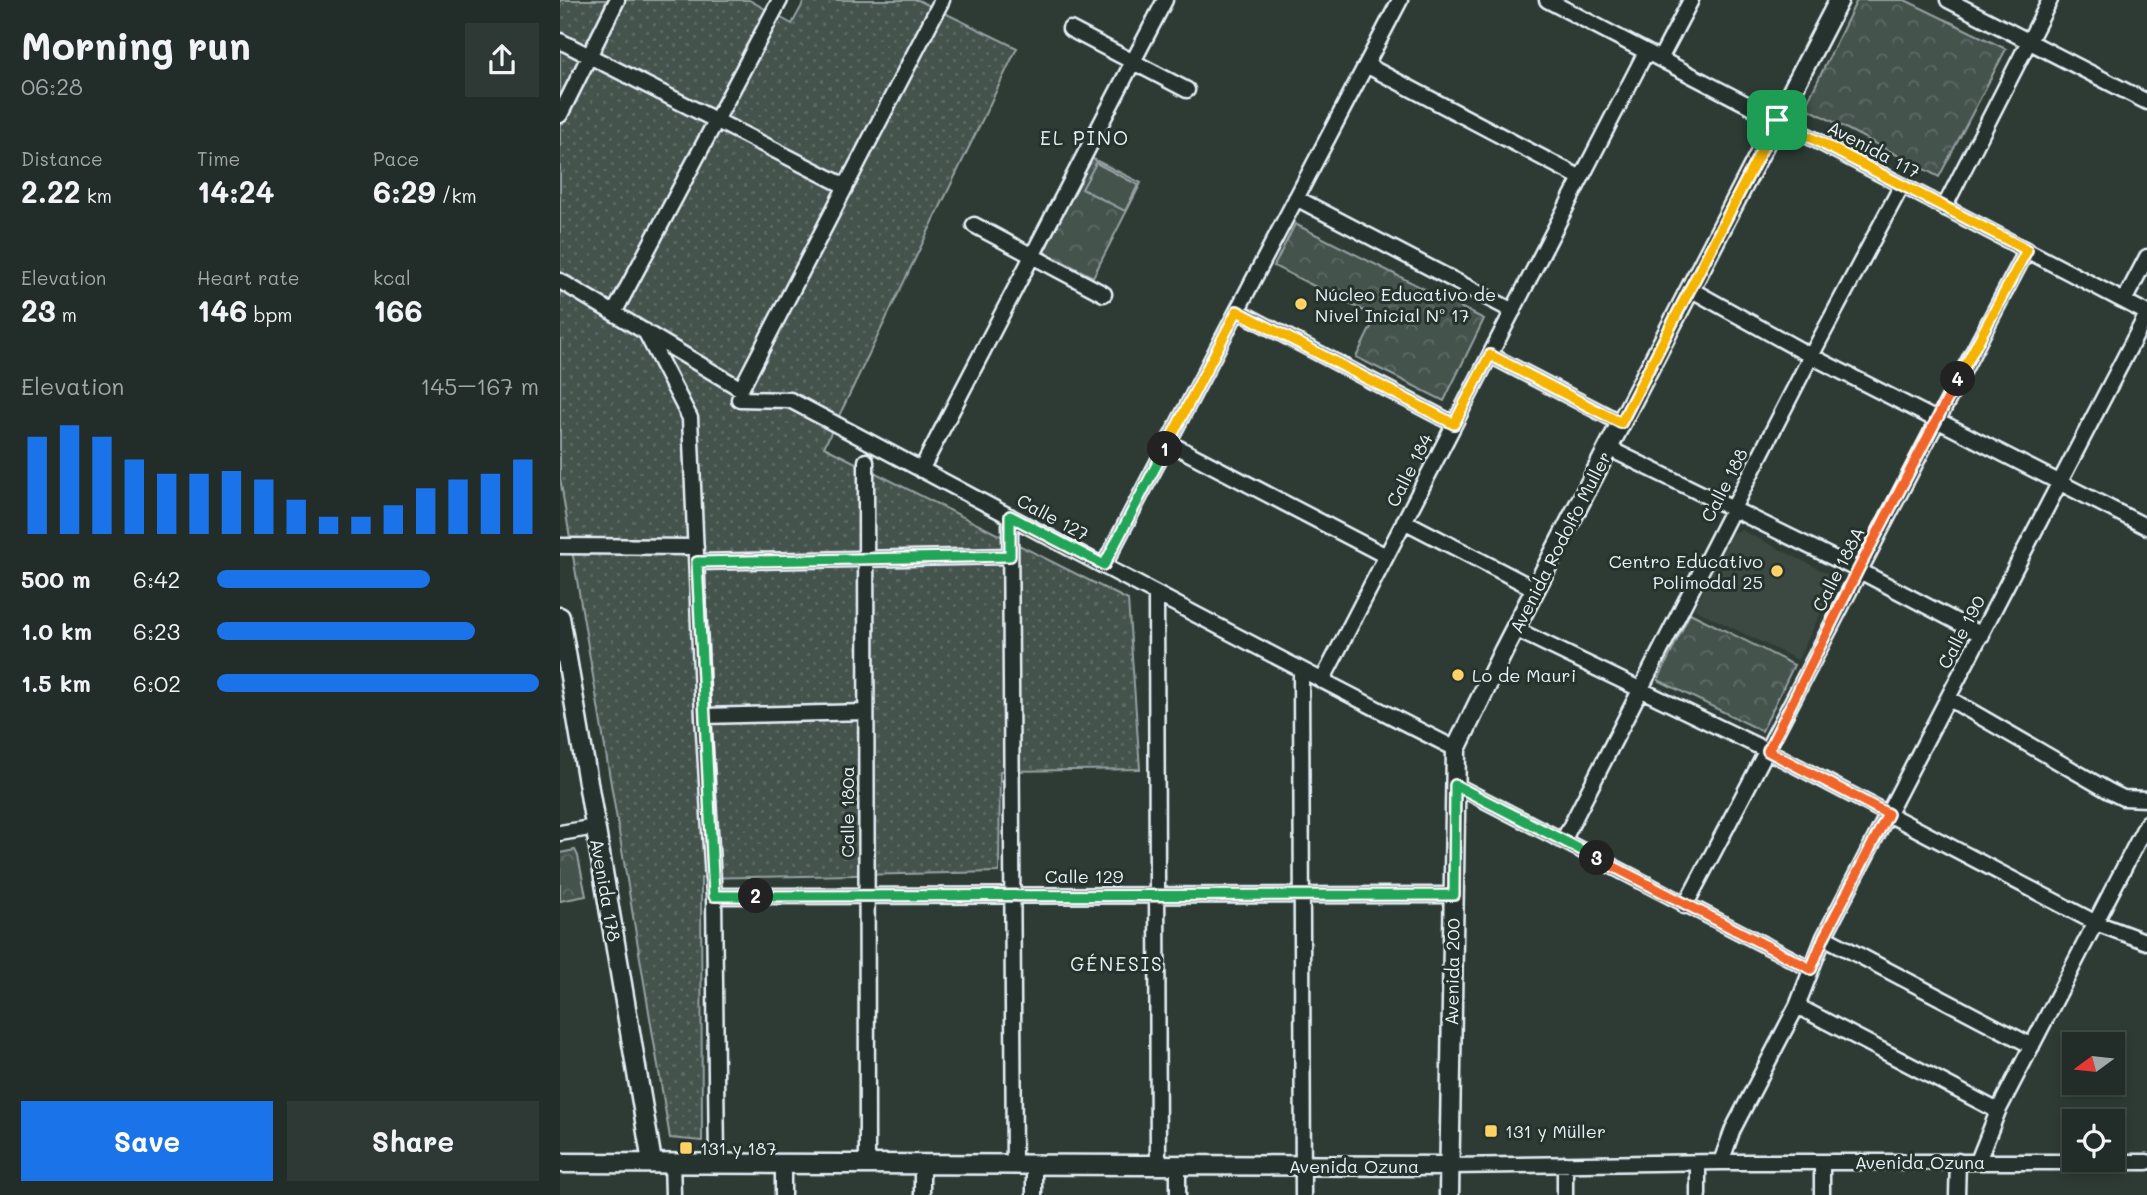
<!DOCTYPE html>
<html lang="en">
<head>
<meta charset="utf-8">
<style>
  :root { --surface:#222c28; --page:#2e3834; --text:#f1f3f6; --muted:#a2a7a8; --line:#3f4845; --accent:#1a73e8 }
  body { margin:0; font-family:Mali,sans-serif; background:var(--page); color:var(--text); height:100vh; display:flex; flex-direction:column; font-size:26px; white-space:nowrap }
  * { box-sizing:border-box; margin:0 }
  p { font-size:23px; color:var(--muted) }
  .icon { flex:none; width:38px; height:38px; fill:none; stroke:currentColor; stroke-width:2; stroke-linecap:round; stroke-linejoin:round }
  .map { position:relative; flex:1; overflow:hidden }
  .details { display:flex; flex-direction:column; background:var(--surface); width:560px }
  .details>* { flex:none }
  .needle { width:46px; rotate:255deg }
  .fabs { position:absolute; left:1502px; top:1032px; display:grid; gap:14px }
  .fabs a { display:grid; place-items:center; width:63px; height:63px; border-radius:0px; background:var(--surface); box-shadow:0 4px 10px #0003,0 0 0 2px var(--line); font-size:35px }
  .pin { position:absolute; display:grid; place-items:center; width:60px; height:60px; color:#fff; margin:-30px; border-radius:14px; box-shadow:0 4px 10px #0006 }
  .km { position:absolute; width:35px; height:35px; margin:-18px; border-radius:50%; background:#222; color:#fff; font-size:19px; line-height:35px; text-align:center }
  .round { display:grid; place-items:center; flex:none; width:74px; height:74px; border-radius:0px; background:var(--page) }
  .headline { display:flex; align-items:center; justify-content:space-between; height:119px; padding:0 21px }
  h1 { font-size:38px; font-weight:700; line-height:52px }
  .metrics { display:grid; grid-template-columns:repeat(3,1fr); gap:10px; height:119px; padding:7px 21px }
  .metrics div { display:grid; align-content:center }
  .metrics b { font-size:30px; font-weight:700 }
  .metrics small { font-size:19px; font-weight:400 }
  .metrics p { font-size:19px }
  .chart { height:196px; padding:14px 21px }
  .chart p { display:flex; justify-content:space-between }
  .chart svg { width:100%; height:126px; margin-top:7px; stroke:var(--accent); stroke-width:6 }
  .action { display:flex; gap:14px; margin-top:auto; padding:14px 21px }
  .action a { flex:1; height:80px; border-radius:0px; background:var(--accent); color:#fff; font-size:28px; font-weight:700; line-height:80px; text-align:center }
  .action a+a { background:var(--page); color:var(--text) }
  ul { padding:0 21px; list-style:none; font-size:23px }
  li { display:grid; grid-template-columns:112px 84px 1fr; align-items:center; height:52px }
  li i { height:18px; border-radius:9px; background:var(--accent) }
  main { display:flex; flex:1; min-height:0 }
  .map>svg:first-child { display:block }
  .built { fill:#3b4843 }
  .grass { fill:url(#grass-dots); stroke:#96a2a3; stroke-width:2 }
  .forest { fill:url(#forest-crowns); stroke:#96a2a3; stroke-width:2 }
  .pitch { fill:#45524e; stroke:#96a2a3; stroke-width:2 }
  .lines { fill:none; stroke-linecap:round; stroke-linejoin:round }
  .minor-casing { stroke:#e8f1f8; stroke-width:19 }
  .major-casing { stroke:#e8f1f8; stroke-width:23 }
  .minor { stroke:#26332d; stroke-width:14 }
  .major { stroke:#26332d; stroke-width:18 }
  .split-1-casing { stroke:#fff; stroke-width:14 }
  .split-2-casing { stroke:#fff; stroke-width:14 }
  .split-3-casing { stroke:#fff; stroke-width:14 }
  .split-4-casing { stroke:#fff; stroke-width:14 }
  .split-5-casing { stroke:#fff; stroke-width:14 }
  .split-1 { stroke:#f5b400; stroke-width:9 }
  .split-2 { stroke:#22a559; stroke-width:9 }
  .split-3 { stroke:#22a559; stroke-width:9 }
  .split-4 { stroke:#f0652b; stroke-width:9 }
  .split-5 { stroke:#f5b400; stroke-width:9 }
  .poi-dot { fill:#ffd166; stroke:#26332d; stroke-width:2.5 }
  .labels { text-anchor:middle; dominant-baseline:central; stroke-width:6; stroke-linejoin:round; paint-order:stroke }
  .street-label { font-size:18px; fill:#e8f1f8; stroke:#26332d }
  .poi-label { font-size:18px; fill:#e8f1f8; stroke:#26332d; text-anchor:start }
  .neighbourhood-label { font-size:19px; letter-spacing:2px; fill:#e8f1f8; stroke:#26332d }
</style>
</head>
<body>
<main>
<section class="details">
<div class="headline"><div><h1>Morning run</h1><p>06:28</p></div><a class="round"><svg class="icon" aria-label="share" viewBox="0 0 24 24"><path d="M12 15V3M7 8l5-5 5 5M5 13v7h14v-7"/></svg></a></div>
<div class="metrics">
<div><p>Distance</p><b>2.22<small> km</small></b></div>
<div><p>Time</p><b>14:24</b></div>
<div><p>Pace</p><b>6:29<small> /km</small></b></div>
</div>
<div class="metrics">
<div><p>Elevation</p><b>23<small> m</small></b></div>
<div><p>Heart rate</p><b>146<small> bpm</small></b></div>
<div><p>kcal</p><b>166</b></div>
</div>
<div class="chart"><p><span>Elevation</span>145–167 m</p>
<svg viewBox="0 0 160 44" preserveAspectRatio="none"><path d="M5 44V10M15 44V6M25 44V10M35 44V18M45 44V23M55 44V23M65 44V22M75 44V25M85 44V32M95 44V38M105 44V38M115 44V34M125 44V28M135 44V25M145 44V23M155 44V18"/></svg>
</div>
<ul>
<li><b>500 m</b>6:42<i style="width:66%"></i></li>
<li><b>1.0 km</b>6:23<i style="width:80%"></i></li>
<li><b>1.5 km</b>6:02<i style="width:100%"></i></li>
</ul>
<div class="action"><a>Save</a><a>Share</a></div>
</section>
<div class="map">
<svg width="1587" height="1195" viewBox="0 0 1587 1195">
  <defs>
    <pattern id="grass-dots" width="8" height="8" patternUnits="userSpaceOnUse" patternTransform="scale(1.75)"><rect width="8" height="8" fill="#45524e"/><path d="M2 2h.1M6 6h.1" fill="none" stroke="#606b68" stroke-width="1.8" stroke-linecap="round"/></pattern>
    <pattern id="forest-crowns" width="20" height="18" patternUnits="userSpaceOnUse" patternTransform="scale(1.75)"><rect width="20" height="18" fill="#45524e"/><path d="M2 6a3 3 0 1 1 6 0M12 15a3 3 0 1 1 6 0" fill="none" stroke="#606b68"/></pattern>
  </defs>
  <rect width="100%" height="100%" fill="#2e3b35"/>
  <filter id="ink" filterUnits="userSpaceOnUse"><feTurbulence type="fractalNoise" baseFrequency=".0143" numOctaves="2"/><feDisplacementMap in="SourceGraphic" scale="14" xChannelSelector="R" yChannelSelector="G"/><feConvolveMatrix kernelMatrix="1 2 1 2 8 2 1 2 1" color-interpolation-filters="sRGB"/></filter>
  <g filter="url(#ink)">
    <path class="built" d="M1181 530 1269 574 1274 585 1238 660 1134 609 1171 533Z"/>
    <path class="grass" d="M0 0H189L232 24 245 0H358L457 48 264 447 568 600 580 769 440 771 439 872 141 878 142 1141 110 1138 0 478Z"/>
    <path class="forest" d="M1297 0H1345L1446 49 1379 177 1245 107Z
      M531 158 581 183 533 277 484 252Z
      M735 224 924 319 884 401 796 357 816 317 714 266Z
      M1130 613 1234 665 1202 731 1098 680Z
      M15 850 18 856 26 896 0 901V853Z"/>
    <path class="pitch" d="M536 163 578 185 565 211 522 189Z"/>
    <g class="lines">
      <defs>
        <path id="minor" d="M987 0 1587 313
          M1388 0 1587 102
          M510 29 627 90
          M0 41 285 186
          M1100 59 1131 0
          M806 65 1021 178
          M0 115 57 0
          M736 198 953 311
          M1384 208 1490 0
          M414 225 544 294
          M0 281 181 389 382 0
          M1130 289 1251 356 1587 527
          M1564 301 1587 257
          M678 311 894 424
          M54 313 220 0
          M85 331 130 418 143 716 154 896 157 1162
          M930 355 1061 423
          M179 399 230 400C452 517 672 636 896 749
          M609 443 826 556
          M1048 448 1298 570 1422 635
          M306 461 307 1163
          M361 470 605 0
          M450 516 454 1164
          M844 521 975 589
          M0 546 136 547
          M137 562 450 556
          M544 565 840 0
          M596 595 598 1165
          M955 629 1208 751 1536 923 1587 942
          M741 670 743 1195
          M762 681 1086 52
          M1388 698 1549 791 1563 798 1587 799
          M143 716 306 712
          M895 785 1251 969
          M0 833 36 827
          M1003 841 1251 356 1342 185
          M154 896 894 895
          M1125 906C1241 688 1351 468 1467 250
          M1264 937 1472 1046
          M1237 1006 1438 1111
          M1418 1161 1438 1111 1587 823
          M112 1162 113 1195
          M1161 1162 1173 1129 1237 1006 1264 937 1587 314
          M362 1163V1195
          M474 1164V1195
          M1005 1164V1195
          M890 1166 1161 1162H1587
          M223 1195V1163
          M618 1195V1165
          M1138 1195V1163
          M1262 1195V1162
          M1397 1195 1398 1161"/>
        <path id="major" d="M0 617 92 1162
          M0 1163 890 1166
          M889 1195 896 749 944 650 1279 0"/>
      </defs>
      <use href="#minor" class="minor-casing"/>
      <use href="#major" class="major-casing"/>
      <use href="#minor" class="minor"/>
      <use href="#major" class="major"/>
    </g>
  </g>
  <g class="lines" filter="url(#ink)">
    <defs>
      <path id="split-1" d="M605 449 677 311 894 424 930 355 1061 423 1217 120"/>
      <path id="split-2" d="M196 896H154L137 562 450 556V516L544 565 605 449"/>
      <path id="split-3" d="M196 896 894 895 895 785 1037 858"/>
      <path id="split-4" d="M1037 858 1251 969 1264 937 1328 814 1208 751 1298 570 1398 379"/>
      <path id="split-5" d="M1217 120 1467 250 1398 379"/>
    </defs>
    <use href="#split-1" class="split-1-casing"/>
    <use href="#split-2" class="split-2-casing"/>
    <use href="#split-3" class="split-3-casing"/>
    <use href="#split-4" class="split-4-casing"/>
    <use href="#split-5" class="split-5-casing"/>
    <use href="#split-1" class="split-1"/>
    <use href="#split-2" class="split-2"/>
    <use href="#split-3" class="split-3"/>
    <use href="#split-4" class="split-4"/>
    <use href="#split-5" class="split-5"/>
  </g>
  <g class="poi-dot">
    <circle cx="741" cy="304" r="7"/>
    <circle cx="1217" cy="571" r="7"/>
    <circle cx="898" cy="675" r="7"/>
    <rect x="924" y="1124" width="14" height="14" rx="3.5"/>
    <rect x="119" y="1141" width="14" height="14" rx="3.5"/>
  </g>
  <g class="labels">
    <g class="street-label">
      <text transform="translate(1314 149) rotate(28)">Avenida 117</text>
      <text transform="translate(849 470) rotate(-63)">Calle 184</text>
      <text transform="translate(1164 485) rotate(-63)">Calle 188</text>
      <text transform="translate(493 517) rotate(28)">Calle 127</text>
      <text transform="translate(1000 542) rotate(-63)">Avenida Rodolfo Muller</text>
      <text transform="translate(1278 569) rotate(-63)">Calle 188A</text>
      <text transform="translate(1401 632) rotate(-62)">Calle 190</text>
      <text transform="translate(287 812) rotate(-90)">Calle 180a</text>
      <text x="524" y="876">Calle 129</text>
      <text transform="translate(46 890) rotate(80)">Avenida 178</text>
      <text transform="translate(892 972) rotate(-89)">Avenida 200</text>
      <text x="1360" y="1162">Avenida Ozuna</text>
      <text x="794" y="1166">Avenida Ozuna</text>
    </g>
    <g class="poi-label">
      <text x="755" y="294">Núcleo Educativo de<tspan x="755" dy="21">Nivel Inicial Nº 17</tspan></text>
      <text x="1203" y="561" text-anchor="end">Centro Educativo<tspan x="1203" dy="21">Polimodal 25</tspan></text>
      <text x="912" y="675">Lo de Mauri</text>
      <text x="945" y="1131">131 y Müller</text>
      <text x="140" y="1148">131 y 187</text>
    </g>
    <g class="neighbourhood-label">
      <text x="525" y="137">EL PINO</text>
      <text x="557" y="963">GÉNESIS</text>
    </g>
  </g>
</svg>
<div class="fabs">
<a><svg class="needle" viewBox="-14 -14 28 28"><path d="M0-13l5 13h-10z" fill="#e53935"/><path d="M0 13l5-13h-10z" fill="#a2a7a8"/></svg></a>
<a><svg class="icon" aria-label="locate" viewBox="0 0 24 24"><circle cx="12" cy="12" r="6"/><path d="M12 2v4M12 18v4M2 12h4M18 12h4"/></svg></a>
</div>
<div class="pin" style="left:1217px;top:120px;background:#1e9e55"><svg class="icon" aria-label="arrive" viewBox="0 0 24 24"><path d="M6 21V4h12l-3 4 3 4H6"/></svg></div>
<b class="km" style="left:605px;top:449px">1</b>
<b class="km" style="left:196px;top:896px">2</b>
<b class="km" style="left:1037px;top:858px">3</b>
<b class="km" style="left:1398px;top:379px">4</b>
</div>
</main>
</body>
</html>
